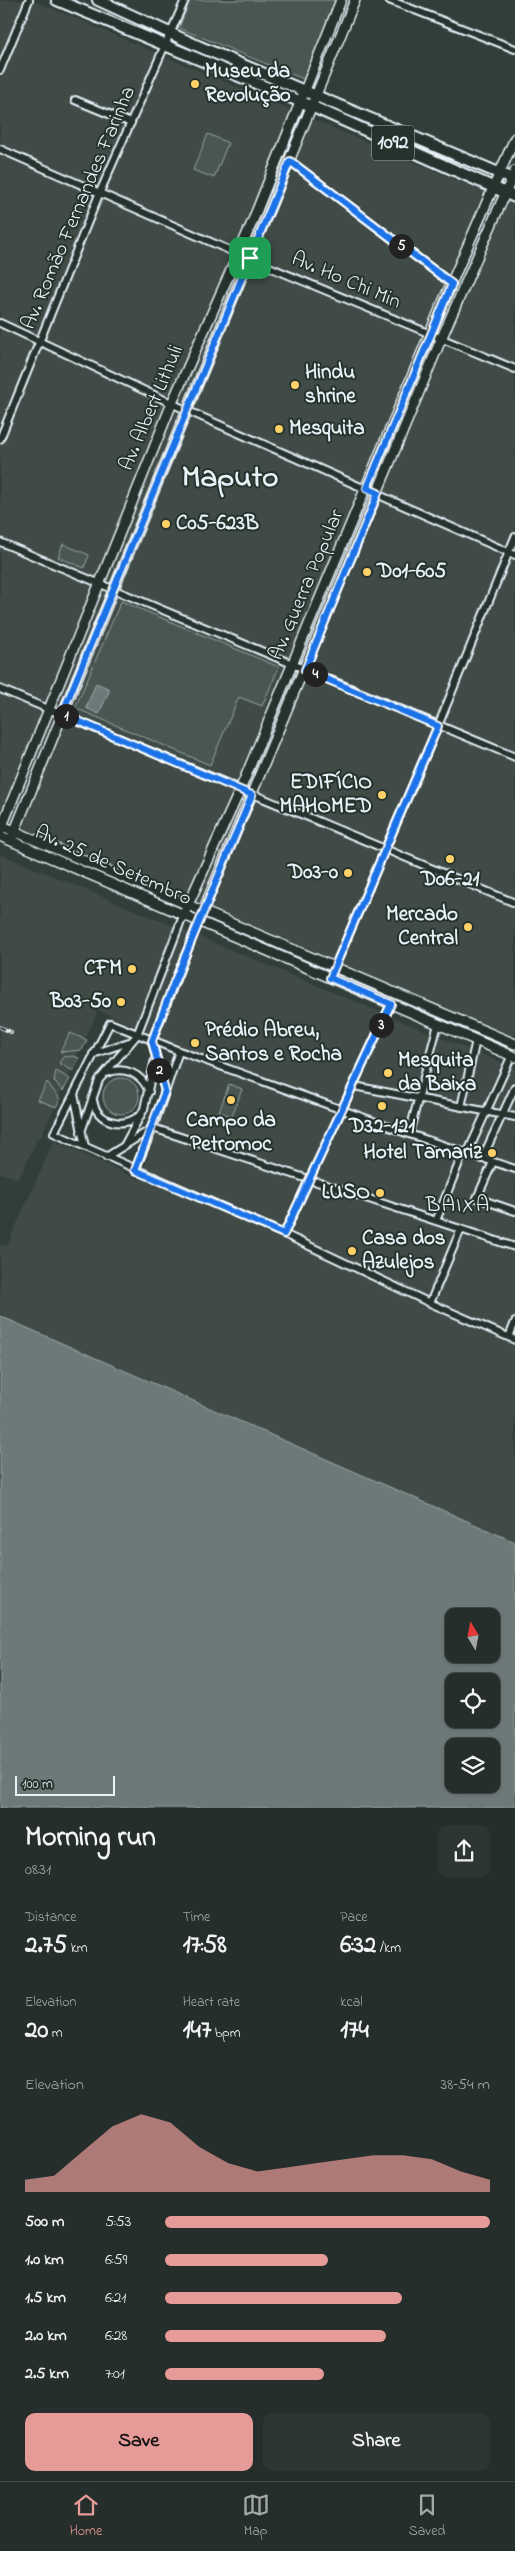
<!DOCTYPE html>
<html lang="en">
<head>
<meta charset="utf-8">
<style>
  :root { --surface:#262e2b; --page:#2e3633; --text:#f1f3f6; --muted:#a4a8a9; --line:#424a47; --accent:#e69b98 }
  body { margin:0; font-family:"Indie Flower",sans-serif; background:var(--page); color:var(--text); height:100vh; display:flex; flex-direction:column; font-size:19px; white-space:nowrap }
  * { box-sizing:border-box; margin:0 }
  p { font-size:16px; color:var(--muted) }
  .icon { flex:none; width:28px; height:28px; fill:none; stroke:currentColor; stroke-width:2; stroke-linecap:round; stroke-linejoin:round }
  .map { position:relative; height:1808px; overflow:hidden }
  .details { display:flex; flex-direction:column; background:var(--surface); flex:1 }
  .details>* { flex:none }
  .needle { width:32px; rotate:350deg }
  .tools { position:absolute; left:445px; top:1608px; display:grid; gap:10px }
  .tools a { display:grid; place-items:center; width:55px; height:55px; border-radius:10px; background:var(--surface); box-shadow:0 1px 4px #0004,0 0 0 1px var(--line); font-size:25px }
  .scale { position:absolute; left:15px; bottom:12px; width:100px; box-sizing:border-box; padding-left:5px; border:2px solid #e8f1f8; border-top:0; font-size:14px; line-height:18px; white-space:nowrap; color:#e8f1f8; -webkit-text-stroke:4px #26332d; paint-order:stroke }
  .pin { position:absolute; display:grid; place-items:center; width:42px; height:42px; color:#fff; margin:-21px; border-radius:10px; box-shadow:0 2px 8px #0006 }
  .km { position:absolute; width:25px; height:25px; margin:-12px; border-radius:50%; background:#222; color:#fff; font-size:14px; line-height:25px; text-align:center }
  .round { display:grid; place-items:center; flex:none; width:52px; height:52px; border-radius:10px; background:var(--page) }
  .head { display:flex; align-items:center; justify-content:space-between; height:85px; padding:0 25px }
  h1 { font-size:28px; font-weight:700; line-height:38px }
  .metrics { display:grid; grid-template-columns:repeat(3,1fr); gap:8px; height:85px; padding:5px 25px }
  .metrics div { display:grid; align-content:center }
  .metrics b { font-size:25px; font-weight:700 }
  .metrics small { font-size:14px; font-weight:400 }
  .metrics p { font-size:14px }
  .chart { height:140px; padding:10px 25px }
  .chart p { display:flex; justify-content:space-between }
  .chart svg { width:100%; height:90px; margin-top:5px; fill:var(--accent); opacity:.7 }
  .cta { display:flex; gap:10px; margin-top:auto; padding:10px 25px }
  .cta a { flex:1; height:58px; border-radius:10px; background:var(--accent); color:#111; font-size:20px; font-weight:700; line-height:58px; text-align:center }
  .cta a+a { background:var(--page); color:var(--text) }
  ul { padding:0 25px; list-style:none; font-size:16px }
  li { display:grid; grid-template-columns:80px 60px 1fr; align-items:center; height:38px }
  li i { height:12px; border-radius:6px; background:var(--accent) }
  .tabs { display:flex; justify-content:space-around; align-items:center; height:70px; border-top:1px solid var(--line); background:var(--surface); font-size:14px; color:var(--muted) }
  .tabs a { display:grid; justify-items:center; gap:2px }
  .tabs .current { color:var(--accent) }
  .map>svg:first-child { display:block }
  .built { fill:#3f4b46 }
  .green { fill:#495651; stroke:#98a4a4 }
  .water { fill:#6d7978; stroke:#9ea9ab; fill-rule:evenodd }
  .lines { fill:none; stroke-linecap:round; stroke-linejoin:round }
  .street-casing { stroke:#e8f1f8; stroke-width:10 }
  .secondary-casing { stroke:#e8f1f8; stroke-width:12 }
  .primary-casing { stroke:#e8f1f8; stroke-width:14 }
  .street { stroke:#26332d; stroke-width:6 }
  .secondary { stroke:#26332d; stroke-width:9 }
  .primary { stroke:#26332d; stroke-width:10 }
  .rail-casing { stroke:#e8f1f8; stroke-width:4 }
  .rail { stroke:#26332d; stroke-width:2; stroke-dasharray:5.5; stroke-linecap:butt }
  .route-casing { stroke:#fff; stroke-width:10 }
  .route { stroke:#1a73e8; stroke-width:6 }
  .poi-dot { fill:#ffd166; stroke:#26332d; stroke-width:2 }
  .labels { text-anchor:middle; dominant-baseline:central; stroke-width:4; stroke-linejoin:round; paint-order:stroke }
  .shield { fill:#26332d; stroke:#aeb8bb; stroke-width:1 }
  .shield-label { font-size:20px; font-weight:bold; fill:#e8f1f8 }
  .poi-label { font-size:21px; font-weight:bold; fill:#e8f1f8; stroke:#26332d; text-anchor:start }
  .street-label { font-size:21px; fill:#e8f1f8; stroke:#26332d }
  .neighbourhood-label { font-size:22px; letter-spacing:1px; fill:#e8f1f8; stroke:#26332d }
  .town-label { font-size:31px; font-weight:bold; fill:#e8f1f8; stroke:#26332d }
</style>
</head>
<body>
<div class="map">
<svg width="515" height="1809" viewBox="0 0 515 1809">
  <rect width="100%" height="100%" fill="#323e39"/>
  <filter id="ink" filterUnits="userSpaceOnUse"><feTurbulence type="fractalNoise" baseFrequency=".02" numOctaves="2"/><feDisplacementMap in="SourceGraphic" scale="10" xChannelSelector="R" yChannelSelector="G"/><feConvolveMatrix kernelMatrix="1 2 1 2 8 2 1 2 1" color-interpolation-filters="sRGB"/></filter>
  <g filter="url(#ink)">
    <path class="built" d="M0 0H32L515 205V1038L0 818Z
      M0 854 515 1068V1542L0 1316V1244L7 1246 54 1141 140 1180 185 1049 91 1007 97 1013 40 1139 31 1136 37 1140 19 1179 0 1173Z"/>
    <path class="green" d="M190 0H342L308 81 179 28Z
      M208 134 228 143 214 178 193 170Z
      M63 544 89 555 84 568 58 557Z
      M121 601 279 667 262 706 239 697 210 765 75 708Z
      M70 1033 87 1040 82 1050 60 1052Z
      M73 1056 79 1058 73 1071 59 1063 63 1057Z
      M56 1071 70 1079 63 1091 54 1081Z
      M103 1096a18 18 0 1 1 36 0a18 18 0 1 1-36 0Z
      M47 1082 60 1099 56 1107 38 1100Z
      M229 1084 242 1089 232 1116 219 1112Z"/>
    <path class="water" d="M96 683 110 689 99 714 86 708Z
      M0 1316 515 1542V1808H0ZM454 1616H491V1654H454ZM454 1681H491V1719H454ZM454 1746H491V1784H454Z"/>
    <g class="lines">
      <defs>
        <path id="street" d="M389 0 515 49
          M0 70 29 0
          M75 100 131 123
          M0 149 238 254 515 369
          M290 161 452 284
          M0 323 186 410 515 555
          M0 439 100 192 185 0
          M0 542 515 757
          M0 689 515 903
          M330 978 438 726 515 537
          M93 1054 129 1042
          M106 1073C124 1066 142 1073 149 1092
          M354 1086 515 1117
          M165 1091 152 1041 198 923
          M74 1094 85 1147
          M93 1100C96 1122 122 1129 139 1116
          M461 1107 476 1040
          M81 1132 99 1080 137 1035 183 916
          M409 1134 438 1024
          M124 1146 144 1109 155 1059
          M467 1154 512 1055
          M106 1157 153 1128 515 1247
          M482 1159 515 1087
          M493 1162 477 1198 515 1211
          M515 1169 409 1134 179 1051 110 1023 54 1133 284 1234 430 1303 515 1340
          M135 1170 153 1128 179 1051
          M436 1221 463 1153
          M284 1234 391 1004
          M430 1303 461 1229
          M509 1337 515 1322"/>
        <path id="secondary" d="M0 825 515 1044
          M0 831 172 403 251 225 341 0
          M0 836 515 1057
          M11 840 355 0
          M183 916 240 790 440 309 515 138
          M198 923 442 337 515 171"/>
        <path id="primary" d="M57 0 311 106 515 197
          M98 0 198 46 515 180"/>
      </defs>
      <use href="#street" class="street-casing"/>
      <use href="#secondary" class="secondary-casing"/>
      <use href="#primary" class="primary-casing"/>
      <use href="#street" class="street"/>
      <use href="#secondary" class="secondary"/>
      <use href="#primary" class="primary"/>
      <defs>
        <path id="rail" d="M0 1027 11 1032"/>
      </defs>
      <use href="#rail" class="rail-casing"/>
      <use href="#rail" class="rail"/>
    </g>
  </g>
  <g class="lines" filter="url(#ink)">
    <defs>
      <path id="route" d="M290 161 452 284 367 488 378 493 305 670 438 726 330 978 391 1004 284 1234 135 1170 165 1091 152 1041 173 985 252 795 62 714Z"/>
    </defs>
    <use href="#route" class="route-casing"/>
    <use href="#route" class="route"/>
  </g>
  <g class="poi-dot">
    <circle cx="195" cy="84" r="5"/>
    <circle cx="295" cy="385" r="5"/>
    <circle cx="279" cy="429" r="5"/>
    <circle cx="166" cy="524" r="5"/>
    <circle cx="367" cy="572" r="5"/>
    <circle cx="382" cy="795" r="5"/>
    <circle cx="450" cy="859" r="5"/>
    <circle cx="348" cy="873" r="5"/>
    <circle cx="468" cy="927" r="5"/>
    <circle cx="132" cy="969" r="5"/>
    <circle cx="121" cy="1002" r="5"/>
    <circle cx="195" cy="1043" r="5"/>
    <circle cx="388" cy="1073" r="5"/>
    <circle cx="231" cy="1100" r="5"/>
    <circle cx="382" cy="1106" r="5"/>
    <circle cx="492" cy="1153" r="5"/>
    <circle cx="380" cy="1193" r="5"/>
    <circle cx="352" cy="1251" r="5"/>
  </g>
  <g class="labels">
    <rect class="shield" x="372" y="125.5" width="42" height="35" rx="4"/>
    <g class="shield-label">
      <text x="393" y="143">1092</text>
    </g>
    <g class="poi-label">
      <text x="205" y="72">Museu da<tspan x="205" dy="24">Revolução</tspan></text>
      <text x="305" y="373">Hindu<tspan x="305" dy="24">shrine</tspan></text>
      <text x="289" y="429">Mesquita</text>
      <text x="176" y="524">C05-623B</text>
      <text x="377" y="572">D01-605</text>
      <text x="372" y="783" text-anchor="end">EDIFÍCIO<tspan x="372" dy="24">MAHOMED</tspan></text>
      <text x="338" y="873" text-anchor="end">D03-0</text>
      <text x="450" y="880" text-anchor="middle">D06-21</text>
      <text x="458" y="915" text-anchor="end">Mercado<tspan x="458" dy="24">Central</tspan></text>
      <text x="122" y="969" text-anchor="end">CFM</text>
      <text x="111" y="1002" text-anchor="end">B03-50</text>
      <text x="205" y="1031">Prédio Abreu,<tspan x="205" dy="24">Santos e Rocha</tspan></text>
      <text x="398" y="1061">Mesquita<tspan x="398" dy="24">da Baixa</tspan></text>
      <text x="231" y="1121" text-anchor="middle">Campo da<tspan x="231" dy="24">Petromoc</tspan></text>
      <text x="382" y="1127" text-anchor="middle">D32-121</text>
      <text x="482" y="1153" text-anchor="end">Hotel Tamariz</text>
      <text x="370" y="1193" text-anchor="end">LUSO</text>
      <text x="362" y="1239">Casa dos<tspan x="362" dy="24">Azulejos</tspan></text>
    </g>
    <g class="street-label">
      <text transform="translate(79 208) rotate(-67)">Av. Romão Fernandes Farinha</text>
      <text transform="translate(346 281) rotate(23)">Av. Ho Chi Min</text>
      <text transform="translate(152 408) rotate(-67)">Av. Albert Lithuli</text>
      <text transform="translate(307 585) rotate(-67)">Av. Guerra Popular</text>
      <text transform="translate(113 866) rotate(24)">Av. 25 de Setembro</text>
    </g>
    <g class="neighbourhood-label">
      <text x="458" y="1206">BAIXA</text>
    </g>
    <g class="town-label">
      <text x="230" y="478">Maputo</text>
    </g>
  </g>
</svg>
<div class="tools">
<a><svg class="needle" viewBox="-14 -14 28 28"><path d="M0-13l5 13h-10z" fill="#e53935"/><path d="M0 13l5-13h-10z" fill="#a4a8a9"/></svg></a>
<a><svg class="icon" aria-label="locate" viewBox="0 0 24 24"><circle cx="12" cy="12" r="6"/><path d="M12 2v4M12 18v4M2 12h4M18 12h4"/></svg></a>
<a><svg class="icon" aria-label="layers" viewBox="0 0 24 24"><path d="M12 4l9 5-9 5-9-5zM3 14l9 5 9-5"/></svg></a>
</div>
<div class="scale">100 m</div>
<div class="pin" style="left:250px;top:258px;background:#1e9e55"><svg class="icon" aria-label="arrive" viewBox="0 0 24 24"><path d="M6 21V4h12l-3 4 3 4H6"/></svg></div>
<b class="km" style="left:66px;top:716px">1</b>
<b class="km" style="left:159px;top:1070px">2</b>
<b class="km" style="left:381px;top:1025px">3</b>
<b class="km" style="left:315px;top:674px">4</b>
<b class="km" style="left:401px;top:246px">5</b>
</div>
<section class="details">
<div class="head"><div><h1>Morning run</h1><p>08:31</p></div><a class="round"><svg class="icon" aria-label="share" viewBox="0 0 24 24"><path d="M12 15V3M7 8l5-5 5 5M5 13v7h14v-7"/></svg></a></div>
<div class="metrics">
<div><p>Distance</p><b>2.75<small> km</small></b></div>
<div><p>Time</p><b>17:58</b></div>
<div><p>Pace</p><b>6:32<small> /km</small></b></div>
</div>
<div class="metrics">
<div><p>Elevation</p><b>20<small> m</small></b></div>
<div><p>Heart rate</p><b>147<small> bpm</small></b></div>
<div><p>kcal</p><b>174</b></div>
</div>
<div class="chart"><p><span>Elevation</span>38–54 m</p>
<svg viewBox="0 0 160 44" preserveAspectRatio="none"><path d="M0 44V38L10 36L20 24L30 12L40 6L50 10L60 22L70 30L80 34L90 32L100 30L110 28L120 26L130 26L140 28L150 34L160 38V44z"/></svg>
</div>
<ul>
<li><b>500 m</b>5:53<i style="width:100%"></i></li>
<li><b>1.0 km</b>6:59<i style="width:50%"></i></li>
<li><b>1.5 km</b>6:21<i style="width:73%"></i></li>
<li><b>2.0 km</b>6:28<i style="width:68%"></i></li>
<li><b>2.5 km</b>7:01<i style="width:49%"></i></li>
</ul>
<div class="cta"><a>Save</a><a>Share</a></div>
</section>
<nav class="tabs">
<a class="current"><svg class="icon" aria-label="home" viewBox="0 0 24 24"><path d="M3 11l9-7 9 7M6 9v11h12V9"/></svg>Home</a>
<a><svg class="icon" aria-label="map" viewBox="0 0 24 24"><path d="M3 6l6-2 6 2 6-2v14l-6 2-6-2-6 2zM9 4v14M15 6v14"/></svg>Map</a>
<a><svg class="icon" aria-label="saved" viewBox="0 0 24 24"><path d="M7 4h10v16l-5-4-5 4z"/></svg>Saved</a>
</nav>
</body>
</html>
